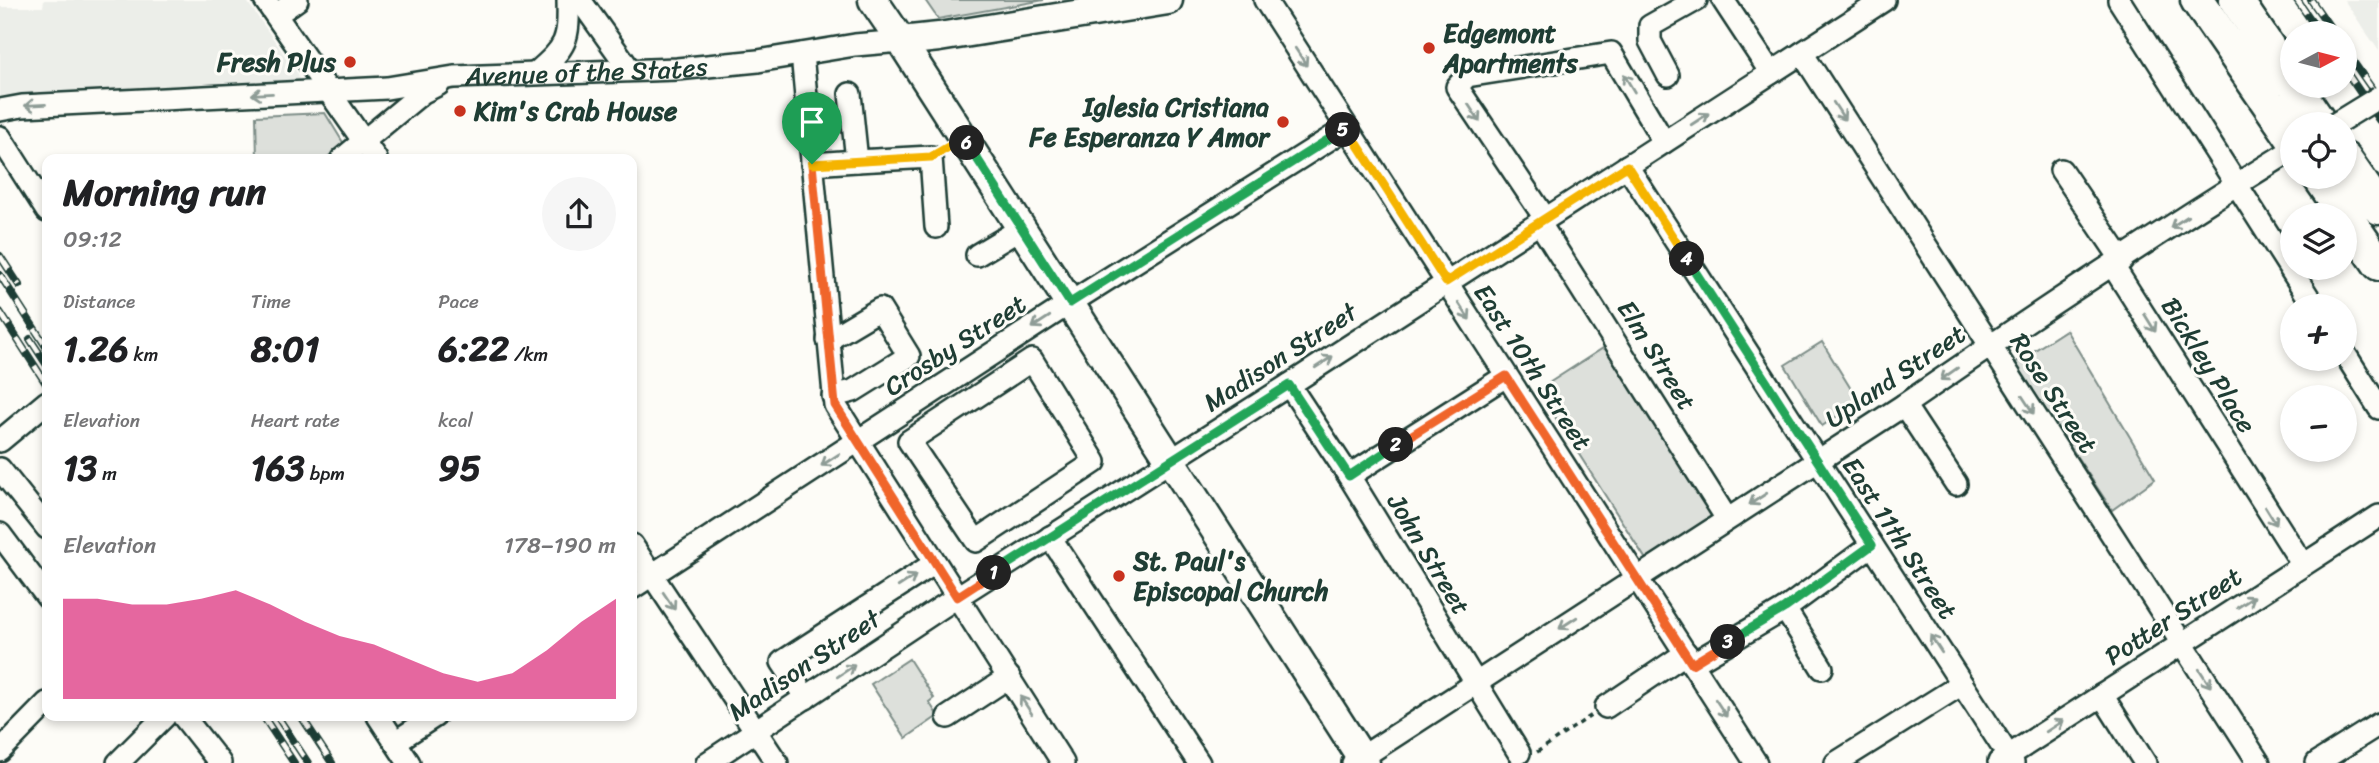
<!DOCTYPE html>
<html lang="en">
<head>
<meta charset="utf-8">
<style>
  :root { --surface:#fff; --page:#f6f6f6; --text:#202124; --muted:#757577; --accent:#db2777 }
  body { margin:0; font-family:Sriracha,sans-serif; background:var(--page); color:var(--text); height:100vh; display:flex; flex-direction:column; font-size:26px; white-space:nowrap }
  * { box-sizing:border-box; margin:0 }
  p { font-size:23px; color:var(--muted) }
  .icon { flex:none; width:38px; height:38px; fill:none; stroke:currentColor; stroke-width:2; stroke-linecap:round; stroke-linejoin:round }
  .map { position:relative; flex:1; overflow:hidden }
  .panel { position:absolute; left:42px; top:154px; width:595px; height:567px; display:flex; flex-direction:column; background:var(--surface); border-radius:14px; box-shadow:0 4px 10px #0003 }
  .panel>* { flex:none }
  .needle { width:46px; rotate:83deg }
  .tools { position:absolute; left:2280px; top:21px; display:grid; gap:14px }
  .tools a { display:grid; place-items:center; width:77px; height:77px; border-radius:50%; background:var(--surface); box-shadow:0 4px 10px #0003; font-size:35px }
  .pin { position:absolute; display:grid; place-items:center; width:60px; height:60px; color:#fff; margin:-72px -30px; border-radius:50% 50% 50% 0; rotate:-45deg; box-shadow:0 0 7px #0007 }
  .pin .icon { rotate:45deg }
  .km { position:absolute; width:35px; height:35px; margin:-18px; border-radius:50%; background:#222; color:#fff; font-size:19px; line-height:35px; text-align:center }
  .round { display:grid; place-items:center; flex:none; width:74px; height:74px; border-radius:37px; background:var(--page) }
  .overview { display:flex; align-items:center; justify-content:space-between; height:119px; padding:0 21px }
  h1 { font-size:38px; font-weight:700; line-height:52px }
  .metrics { display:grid; grid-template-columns:repeat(3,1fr); gap:10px; height:119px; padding:7px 21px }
  .metrics div { display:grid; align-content:center }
  .metrics b { font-size:35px; font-weight:700 }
  .metrics small { font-size:19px; font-weight:400 }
  .metrics p { font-size:19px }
  .chart { height:196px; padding:14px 21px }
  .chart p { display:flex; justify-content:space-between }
  .chart svg { width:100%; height:126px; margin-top:7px; fill:var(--accent); opacity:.7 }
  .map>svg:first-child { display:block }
  .built { fill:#eceee9 }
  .green { fill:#dde0db; stroke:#7e8e88; stroke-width:2 }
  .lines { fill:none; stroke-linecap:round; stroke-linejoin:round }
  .minor-casing { stroke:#1f3d34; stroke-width:26 }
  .major-casing { stroke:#1f3d34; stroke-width:33 }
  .highway-casing { stroke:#1f3d34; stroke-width:37 }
  .path { stroke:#1f3d34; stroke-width:3.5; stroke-dasharray:5 5; stroke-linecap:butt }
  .minor { stroke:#fdfcf7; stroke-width:21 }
  .major { stroke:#fdfcf7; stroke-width:28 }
  .highway { stroke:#fdfcf7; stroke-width:32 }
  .rail-casing { stroke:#1f3d34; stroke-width:8 }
  .rail { stroke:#fdfcf7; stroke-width:5; stroke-dasharray:16; stroke-linecap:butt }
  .minor-bridge-casing { stroke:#1f3d34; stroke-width:26; stroke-linecap:butt }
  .minor-bridge { stroke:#fdfcf7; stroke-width:21 }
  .oneway { stroke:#8e9c96 }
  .split-1-casing { stroke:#fff; stroke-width:14 }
  .split-2-casing { stroke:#fff; stroke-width:14 }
  .split-3-casing { stroke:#fff; stroke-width:14 }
  .split-4-casing { stroke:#fff; stroke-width:14 }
  .split-5-casing { stroke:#fff; stroke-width:14 }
  .split-6-casing { stroke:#fff; stroke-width:14 }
  .split-7-casing { stroke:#fff; stroke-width:14 }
  .split-1 { stroke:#f0652b; stroke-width:9 }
  .split-2 { stroke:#22a559; stroke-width:9 }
  .split-3 { stroke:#f0652b; stroke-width:9 }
  .split-4 { stroke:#22a559; stroke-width:9 }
  .split-5 { stroke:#f5b400; stroke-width:9 }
  .split-6 { stroke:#22a559; stroke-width:9 }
  .split-7 { stroke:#f5b400; stroke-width:9 }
  .poi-dot { fill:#c8321e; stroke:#fdfcf7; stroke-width:2.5 }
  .labels { text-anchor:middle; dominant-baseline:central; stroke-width:6; stroke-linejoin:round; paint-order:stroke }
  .poi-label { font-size:26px; font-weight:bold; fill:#1f3d34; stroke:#fdfcf7; text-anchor:start }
  .street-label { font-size:26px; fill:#1f3d34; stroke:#fdfcf7 }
</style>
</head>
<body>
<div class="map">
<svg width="2379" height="763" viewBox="0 0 2379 763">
  <rect width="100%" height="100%" fill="#fdfcf7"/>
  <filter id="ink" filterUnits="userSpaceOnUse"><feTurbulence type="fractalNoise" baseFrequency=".0143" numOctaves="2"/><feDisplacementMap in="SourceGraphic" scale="14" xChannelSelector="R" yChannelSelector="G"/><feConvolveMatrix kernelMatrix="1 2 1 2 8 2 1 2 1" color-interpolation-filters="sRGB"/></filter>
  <g filter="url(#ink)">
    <path class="built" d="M44 0H246L298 74 299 80 0 96V7H43Z
      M2344 0H2379V51Z"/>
    <path class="green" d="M925 0H1044L938 19Z
      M325 113 344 144 325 159H257L256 116Z
      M2066 330 2155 479 2112 510 2015 363Z
      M1822 342 1859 402 1822 426 1785 365Z
      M1611 343 1720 515 1647 561 1538 390Z
      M909 659 934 698 929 702 938 716 906 738 871 684Z"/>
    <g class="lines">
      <defs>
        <g id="minor">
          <path d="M265 0 376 159"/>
          <path d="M580 0 630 70"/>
          <path d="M1265 0 1756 763"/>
          <path d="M1723 0 1771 73"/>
          <path d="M2119 0 2314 306"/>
          <path d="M276 15 297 0"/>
          <path d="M1802 53 2259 763"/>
          <path d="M802 54 835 405 1063 763"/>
          <path d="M536 73C567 46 569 41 568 0"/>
          <path d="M1668 75 1650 41V26L1696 0"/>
          <path d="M850 94 857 161 931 157 936 227"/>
          <path id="s1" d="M0 110 22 106 387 88 454 77 677 69 758 61 855 45 901 41"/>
          <path d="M0 137 47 211"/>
          <path d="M342 159 423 92 439 84"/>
          <path d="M812 164 857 161"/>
          <path d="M1627 166 2013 763"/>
          <path d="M2061 170 2122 260"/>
          <path d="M1545 218 1457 87 1467 76 1611 53 1664 142"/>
          <path d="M1539 222 1727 519"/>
          <path d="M977 255 1022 228"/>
          <path d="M2113 266 2303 565"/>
          <path d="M828 340 880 309 909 356 853 391 833 396"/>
          <path d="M2345 354 2379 408"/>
          <path d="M1032 360 1095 462 976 541 909 441Z"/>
          <path d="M1289 385 1349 476 1519 753"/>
          <path d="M1904 405 1956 484"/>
          <path d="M0 441 47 402"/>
          <path d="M0 469 47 528"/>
          <path d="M1349 476 1506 376"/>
          <path d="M0 534 47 597"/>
          <path d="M1050 537 1199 763"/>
          <path d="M632 545 777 763"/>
          <path d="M632 588 1070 303 1347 128"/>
          <path d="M1785 609 1822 668"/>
          <path d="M1692 664 1785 609 1872 545"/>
          <path d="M2102 695 2145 763"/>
          <path d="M806 698 782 662 935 563"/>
          <path d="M1606 707 1686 653"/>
          <path d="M183 716 220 763"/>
          <path d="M378 716 409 763"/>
          <path d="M948 717 1009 677"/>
          <path d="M395 742 435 716"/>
          <path d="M0 751 47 703"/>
          <path d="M1999 762 2379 516"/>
          <path d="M118 763 165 716"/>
          <path d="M707 763 957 597 1289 385 1884 0"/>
          <path d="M1353 763 1904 405C2031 317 2161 231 2292 150"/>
          <path d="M1836 763 1962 684"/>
          <path d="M2317 763 2379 724"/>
        </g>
        <path id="major" d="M873 0 901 41 1365 763
          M901 41 939 37 1168 0"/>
        <path id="highway" d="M2197 0 2292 138
          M2236 0 2292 82
          M2295 86 2321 124
          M2345 159 2379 208
          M2319 177 2379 264"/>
      </defs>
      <use href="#minor" class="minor-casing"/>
      <use href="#major" class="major-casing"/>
      <use href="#highway" class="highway-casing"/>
      <path class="path" d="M1537 752 1592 715"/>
      <use href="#minor" class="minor"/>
      <use href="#major" class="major"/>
      <use href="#highway" class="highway"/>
      <defs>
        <path id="rail" d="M2297 0 2320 33
          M2311 0 2334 33
          M2345 50 2379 99
          M2345 70 2379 120
          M0 256 19 285
          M0 275 47 348
          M0 312 47 385
          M30 339 47 365
          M263 716 294 763
          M277 716 308 763
          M301 716 332 763"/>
      </defs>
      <use href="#rail" class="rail-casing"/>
      <use href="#rail" class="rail"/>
      <defs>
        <path id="minor-bridge" d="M2335 124 2379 97"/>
      </defs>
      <use href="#minor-bridge" class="minor-bridge-casing"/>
      <use href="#minor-bridge" class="minor-bridge"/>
    </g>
    <defs><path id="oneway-shaft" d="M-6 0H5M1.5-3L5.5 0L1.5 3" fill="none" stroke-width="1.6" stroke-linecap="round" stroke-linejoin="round" transform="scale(1.75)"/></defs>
    <g class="oneway">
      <use href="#oneway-shaft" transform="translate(1301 57) rotate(57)"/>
      <use href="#oneway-shaft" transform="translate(1629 83) rotate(-121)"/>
      <use href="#oneway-shaft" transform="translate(262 94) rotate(177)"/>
      <use href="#oneway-shaft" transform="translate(35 105) rotate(177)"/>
      <use href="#oneway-shaft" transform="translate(1839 111) rotate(57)"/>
      <use href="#oneway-shaft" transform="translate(1474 113) rotate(57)"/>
      <use href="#oneway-shaft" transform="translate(1700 119) rotate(-33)"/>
      <use href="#oneway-shaft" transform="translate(2179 222) rotate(147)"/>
      <use href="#oneway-shaft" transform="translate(1464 311) rotate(57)"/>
      <use href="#oneway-shaft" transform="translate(1041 322) rotate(147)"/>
      <use href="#oneway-shaft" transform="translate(2150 323) rotate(58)"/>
      <use href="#oneway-shaft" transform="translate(1324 362) rotate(-33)"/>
      <use href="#oneway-shaft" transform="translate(1949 374) rotate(145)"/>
      <use href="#oneway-shaft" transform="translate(2028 405) rotate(57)"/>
      <use href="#oneway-shaft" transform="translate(830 460) rotate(147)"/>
      <use href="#oneway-shaft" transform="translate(1758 499) rotate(147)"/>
      <use href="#oneway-shaft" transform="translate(2271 516) rotate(58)"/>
      <use href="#oneway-shaft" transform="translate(907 581) rotate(-33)"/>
      <use href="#oneway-shaft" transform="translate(669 601) rotate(56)"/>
      <use href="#oneway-shaft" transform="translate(2246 602) rotate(-33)"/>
      <use href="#oneway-shaft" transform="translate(1568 623) rotate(147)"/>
      <use href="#oneway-shaft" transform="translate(1936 644) rotate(-123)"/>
      <use href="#oneway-shaft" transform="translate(846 671) rotate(-34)"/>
      <use href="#oneway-shaft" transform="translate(2205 678) rotate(57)"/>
      <use href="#oneway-shaft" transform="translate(1026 705) rotate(-123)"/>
      <use href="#oneway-shaft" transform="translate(1721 708) rotate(57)"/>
      <use href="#oneway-shaft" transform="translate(2055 726) rotate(-33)"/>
    </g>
  </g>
  <g class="lines" filter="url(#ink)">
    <defs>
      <path id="split-1" d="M812 164 835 405 957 597 994 573"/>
      <path id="split-2" d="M994 573 1289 385 1349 476 1396 445"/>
      <path id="split-3" d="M1396 445 1506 376 1692 664 1728 642"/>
      <path id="split-4" d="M1687 259 1872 545 1785 608 1728 642"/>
      <path id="split-5" d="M1343 130 1347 128 1446 282 1627 166 1687 259"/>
      <path id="split-6" d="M967 143 1070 303 1343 130"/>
      <path id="split-7" d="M812 164 931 157 964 138 967 143"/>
    </defs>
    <use href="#split-1" class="split-1-casing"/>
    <use href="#split-2" class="split-2-casing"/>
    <use href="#split-3" class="split-3-casing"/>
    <use href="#split-4" class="split-4-casing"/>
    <use href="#split-5" class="split-5-casing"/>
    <use href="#split-6" class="split-6-casing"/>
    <use href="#split-7" class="split-7-casing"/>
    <use href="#split-1" class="split-1"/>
    <use href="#split-2" class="split-2"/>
    <use href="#split-3" class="split-3"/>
    <use href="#split-4" class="split-4"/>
    <use href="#split-5" class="split-5"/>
    <use href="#split-6" class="split-6"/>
    <use href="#split-7" class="split-7"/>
  </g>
  <g class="poi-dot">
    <circle cx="1429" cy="48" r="7"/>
    <circle cx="350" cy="62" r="7"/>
    <circle cx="460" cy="111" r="7"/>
    <circle cx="1283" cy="122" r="7"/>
    <circle cx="1119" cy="576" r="7"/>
  </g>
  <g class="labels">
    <g class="poi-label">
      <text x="1443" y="33">Edgemont<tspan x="1443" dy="30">Apartments</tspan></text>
      <text x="336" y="62" text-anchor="end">Fresh Plus</text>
      <text x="1269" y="107" text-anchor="end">Iglesia Cristiana<tspan x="1269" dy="30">Fe Esperanza Y Amor</tspan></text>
      <text x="474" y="111">Kim's Crab House</text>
      <text x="1133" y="561">St. Paul's<tspan x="1133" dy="30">Episcopal Church</tspan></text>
    </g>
    <g class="street-label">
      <text stroke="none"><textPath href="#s1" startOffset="588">Avenue of the States</textPath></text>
      <text transform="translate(955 345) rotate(-33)">Crosby Street</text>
      <text transform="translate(1657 355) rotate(58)">Elm Street</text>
      <text transform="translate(1280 357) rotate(-33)">Madison Street</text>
      <text transform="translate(2209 365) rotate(58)">Bickley Place</text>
      <text transform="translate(1533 367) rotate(57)">East 10th Street</text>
      <text transform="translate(1895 376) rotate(-34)">Upland Street</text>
      <text transform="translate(2054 393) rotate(57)">Rose Street</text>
      <text transform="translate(1900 538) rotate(57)">East 11th Street</text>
      <text transform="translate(1429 554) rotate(59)">John Street</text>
      <text transform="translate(2173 616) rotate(-33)">Potter Street</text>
      <text transform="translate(804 665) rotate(-34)">Madison Street</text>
    </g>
  </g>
</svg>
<div class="tools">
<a><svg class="needle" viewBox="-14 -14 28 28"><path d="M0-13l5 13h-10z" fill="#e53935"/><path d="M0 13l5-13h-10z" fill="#757577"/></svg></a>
<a><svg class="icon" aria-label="locate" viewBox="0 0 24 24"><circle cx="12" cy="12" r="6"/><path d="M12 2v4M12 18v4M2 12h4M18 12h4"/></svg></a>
<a><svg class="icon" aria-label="layers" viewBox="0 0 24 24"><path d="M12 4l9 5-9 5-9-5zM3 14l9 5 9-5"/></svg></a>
<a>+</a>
<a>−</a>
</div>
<div class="pin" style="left:812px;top:164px;background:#1e9e55"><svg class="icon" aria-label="arrive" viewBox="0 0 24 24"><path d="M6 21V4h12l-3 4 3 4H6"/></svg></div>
<b class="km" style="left:994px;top:573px">1</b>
<b class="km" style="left:1396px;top:445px">2</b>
<b class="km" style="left:1728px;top:642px">3</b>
<b class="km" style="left:1687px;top:259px">4</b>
<b class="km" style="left:1343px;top:130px">5</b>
<b class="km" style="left:967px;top:143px">6</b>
<section class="panel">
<div class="overview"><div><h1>Morning run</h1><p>09:12</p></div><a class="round"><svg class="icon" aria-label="share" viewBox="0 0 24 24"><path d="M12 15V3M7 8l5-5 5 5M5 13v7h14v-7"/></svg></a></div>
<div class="metrics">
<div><p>Distance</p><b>1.26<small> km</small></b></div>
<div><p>Time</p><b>8:01</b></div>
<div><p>Pace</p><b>6:22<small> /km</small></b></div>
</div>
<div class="metrics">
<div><p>Elevation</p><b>13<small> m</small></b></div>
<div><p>Heart rate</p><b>163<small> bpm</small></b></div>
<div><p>kcal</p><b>95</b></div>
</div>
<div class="chart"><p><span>Elevation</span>178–190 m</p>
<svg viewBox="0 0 160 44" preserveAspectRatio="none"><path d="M0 44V9L10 9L20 11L30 11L40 9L50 6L60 11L70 17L80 22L90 25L100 30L110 35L120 38L130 35L140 27L150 17L160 9V44z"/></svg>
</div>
</section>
</div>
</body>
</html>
